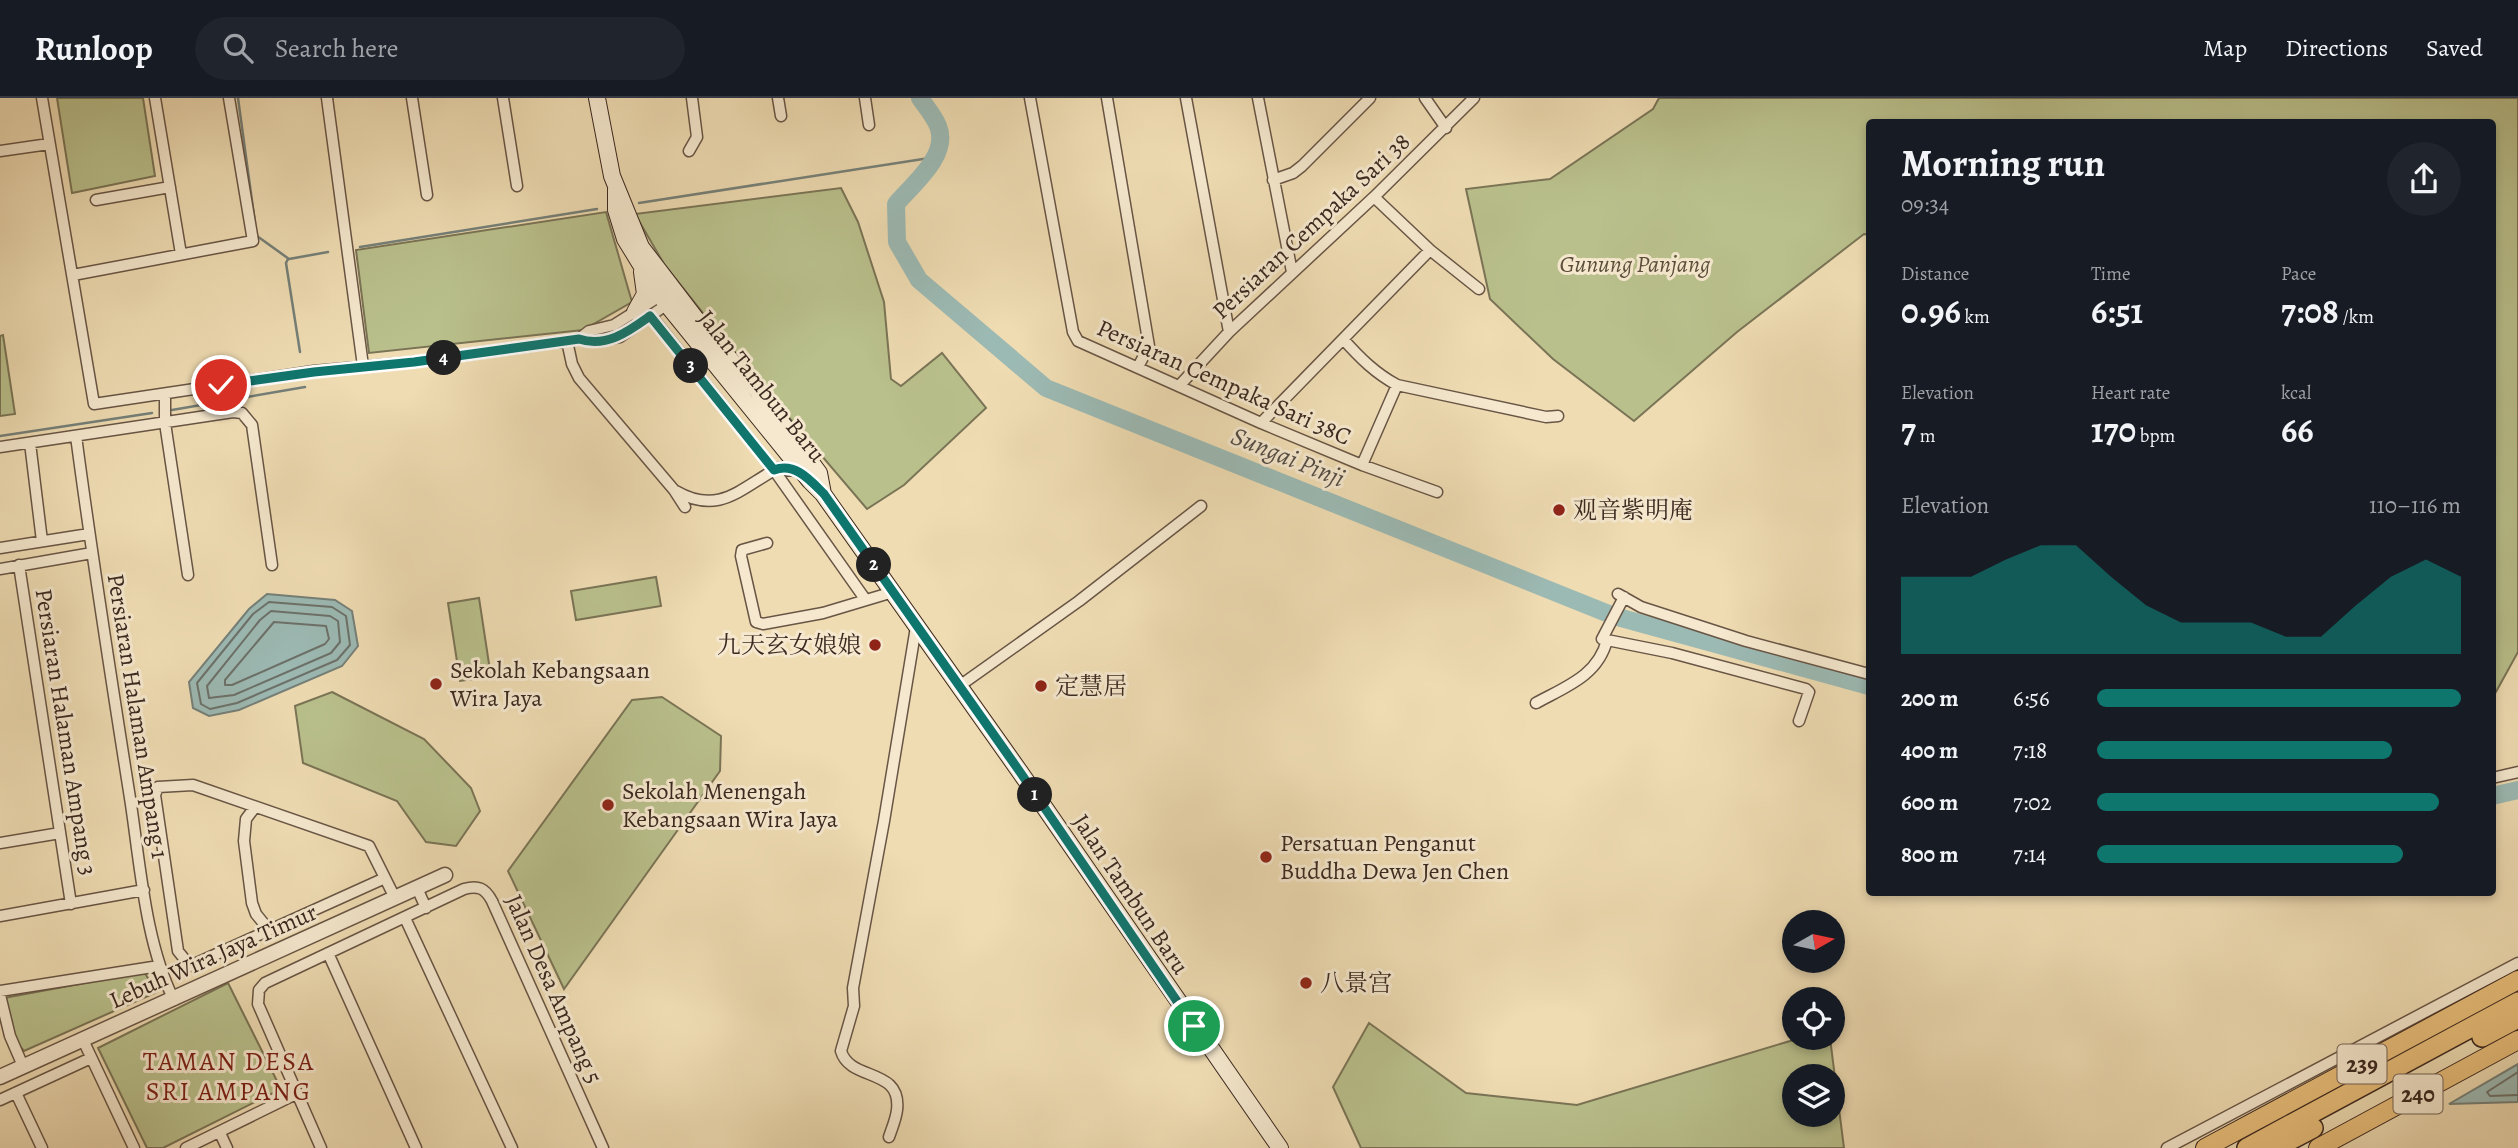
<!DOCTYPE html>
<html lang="en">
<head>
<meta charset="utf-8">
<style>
  :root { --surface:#171b24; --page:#20242c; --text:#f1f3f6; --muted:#9ea1a6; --line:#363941; --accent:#0f766e }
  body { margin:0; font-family:Alegreya,"Noto Serif SC",serif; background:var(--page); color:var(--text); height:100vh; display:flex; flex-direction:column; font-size:26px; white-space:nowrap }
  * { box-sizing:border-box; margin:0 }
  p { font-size:23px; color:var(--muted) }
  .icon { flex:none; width:38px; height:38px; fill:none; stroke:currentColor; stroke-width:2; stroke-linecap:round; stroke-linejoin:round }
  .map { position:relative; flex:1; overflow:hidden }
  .panel { position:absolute; left:1866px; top:21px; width:630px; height:777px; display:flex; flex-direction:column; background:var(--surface); border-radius:7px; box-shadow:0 4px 10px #0003 }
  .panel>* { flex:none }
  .needle { width:46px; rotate:81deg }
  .tools { position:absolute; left:1782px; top:812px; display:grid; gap:14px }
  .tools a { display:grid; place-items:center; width:63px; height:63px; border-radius:50%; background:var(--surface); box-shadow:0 4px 10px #0003; font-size:35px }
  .pin { position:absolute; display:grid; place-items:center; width:60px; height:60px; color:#fff; margin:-30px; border:4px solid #fff; border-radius:50%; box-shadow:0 2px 7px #0007 }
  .km { position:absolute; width:35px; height:35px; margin:-18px; border-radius:50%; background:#222; color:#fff; font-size:19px; line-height:35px; text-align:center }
  .round { display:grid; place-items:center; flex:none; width:74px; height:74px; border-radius:37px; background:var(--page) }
  .headline { display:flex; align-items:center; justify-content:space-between; height:119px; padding:0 35px }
  h1 { font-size:38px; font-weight:600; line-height:52px }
  .figures { display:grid; grid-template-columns:repeat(3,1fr); gap:10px; height:119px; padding:7px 35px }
  .figures div { display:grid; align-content:center }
  .figures b { font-size:35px; font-weight:600 }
  .figures small { font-size:19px; font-weight:400 }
  .figures p { font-size:19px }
  .chart { height:196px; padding:14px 35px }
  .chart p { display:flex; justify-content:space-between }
  .chart svg { width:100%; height:126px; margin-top:7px; fill:var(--accent); opacity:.7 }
  ul { padding:0 35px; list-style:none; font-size:23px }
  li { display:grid; grid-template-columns:112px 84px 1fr; align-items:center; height:52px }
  li i { height:18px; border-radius:9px; background:var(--accent) }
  header { display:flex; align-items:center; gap:42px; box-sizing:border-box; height:98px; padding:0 35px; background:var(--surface); border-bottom:2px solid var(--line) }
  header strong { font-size:33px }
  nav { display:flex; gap:38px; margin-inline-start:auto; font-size:24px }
  .search { width:490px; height:63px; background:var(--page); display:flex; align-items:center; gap:18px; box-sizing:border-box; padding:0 24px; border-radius:38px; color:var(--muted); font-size:26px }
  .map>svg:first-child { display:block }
  .green { fill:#b9c08c; stroke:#7a7456; stroke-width:2; fill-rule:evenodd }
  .water { fill:#9cbab4; stroke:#758079; stroke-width:2 }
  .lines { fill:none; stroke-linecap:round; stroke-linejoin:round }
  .shore { stroke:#6c716a; stroke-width:2 }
  .stream { stroke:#758079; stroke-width:2.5 }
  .river { stroke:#9cbab4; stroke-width:18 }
  .minor-casing { stroke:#685545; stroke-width:13 }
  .tertiary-casing { stroke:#685545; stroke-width:17 }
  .secondary-casing { stroke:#3b2820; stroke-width:18 }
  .primary-casing { stroke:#3b2820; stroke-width:20 }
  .motorway-casing { stroke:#3b2820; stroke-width:22 }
  .minor { stroke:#f5e8ce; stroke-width:10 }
  .tertiary { stroke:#f5e8ce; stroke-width:14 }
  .secondary { stroke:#f5e8ce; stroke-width:16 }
  .primary { stroke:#e8be7a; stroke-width:18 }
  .motorway { stroke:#e8be7a; stroke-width:19 }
  .route-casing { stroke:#fff; stroke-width:14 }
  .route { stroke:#0f766e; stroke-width:9 }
  .poi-dot { fill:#8f2418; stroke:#f5e8ce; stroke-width:2.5 }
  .labels { text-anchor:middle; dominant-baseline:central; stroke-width:6; stroke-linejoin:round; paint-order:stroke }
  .shield { fill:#f5e8ce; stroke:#736254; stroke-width:2 }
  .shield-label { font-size:23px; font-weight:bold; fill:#3b2820 }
  .street-label { font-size:24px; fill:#3b2820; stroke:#f5e8ce }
  .park-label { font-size:24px; font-style:italic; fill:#5a4e3b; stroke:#f5e8ce }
  .poi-label { font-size:24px; fill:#3b2820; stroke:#f5e8ce; text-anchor:start }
  .water-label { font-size:26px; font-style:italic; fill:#534c45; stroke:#f5e8ce }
  .neighbourhood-label { font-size:26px; letter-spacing:2px; fill:#7a1f14; stroke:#f5e8ce }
</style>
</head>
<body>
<header>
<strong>Runloop</strong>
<div class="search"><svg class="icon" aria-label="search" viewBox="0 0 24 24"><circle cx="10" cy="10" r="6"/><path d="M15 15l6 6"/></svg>Search here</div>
<nav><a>Map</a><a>Directions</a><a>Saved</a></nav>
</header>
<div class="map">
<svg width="2518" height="1050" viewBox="0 0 2518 1050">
  <rect width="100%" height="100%" fill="#efdcb3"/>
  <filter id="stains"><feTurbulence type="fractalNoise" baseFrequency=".00286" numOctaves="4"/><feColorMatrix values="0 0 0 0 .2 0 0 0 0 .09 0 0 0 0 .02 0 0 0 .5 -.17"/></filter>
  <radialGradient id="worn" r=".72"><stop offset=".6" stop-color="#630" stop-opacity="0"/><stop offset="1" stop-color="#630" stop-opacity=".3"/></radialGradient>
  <path class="green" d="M57 0H143L155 78 72 95Z
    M1659 0H2518V554L2492 601V24H1869V137L1864 136 1737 234 1634 323 1553 261 1490 201 1466 91 1550 81 1653 11Z
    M841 90 858 124 884 204 891 281 901 288 942 255 986 310 904 387 867 411 746 269 664 166 635 116Z
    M606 114 632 204 583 232 369 255 356 152Z
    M3 237 15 316 0 318V238Z
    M656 479 661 508 576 522 571 493Z
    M479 500 491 579 460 583 448 505Z
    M332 594 424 641 471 690 480 713 456 748 426 744 397 703 303 665 295 608Z
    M662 599 721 638 720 673 564 891 508 773 632 602Z
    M144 874 157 894 24 953 12 938 4 900Z
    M228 885 281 991 163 1050H147L98 950Z
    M1369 925 1466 995 1577 1007 1800 940H1830L1844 1050H1361L1333 989ZM1794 978H1832V1017H1794Z"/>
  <path class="water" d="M267 496 335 502 352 513 358 548 342 568 239 612 209 618 193 610 189 584 249 511Z
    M2518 966V1004L2449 1006Z"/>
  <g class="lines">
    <path class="shore" d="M269 504 332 509 346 518 350 547 337 562 237 605 210 611 201 606 197 585 253 516Z
      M271 513 330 518 338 523 340 544 331 555 234 597 209 600 207 588 260 522Z
      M274 524 326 528 329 541 325 546 232 587H225V582Z
      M2518 974 2487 994 2490 998 2518 997"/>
    <path class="stream" d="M238 0 255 125
      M639 105 936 59
      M257 138 289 161 328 154
      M360 149 597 111
      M288 161 286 165 300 254
      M172 312 305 289
      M0 338 152 315"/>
    <path class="river" d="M920 0C926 9 934 18 938 28 950 57 913 86 896 106L897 144 919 182 1046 290 1614 518 1869 588
      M2492 698 2518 692"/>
    <defs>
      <path id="minor" d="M42 0 94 306 314 273 414 264 579 241C592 245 607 241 620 239L666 207
        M155 0 181 156
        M327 0 363 268
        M412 0 427 97
        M503 0 517 88
        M778 0 781 18
        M865 0 869 27
        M1030 0 1073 234 1078 243 1261 325 1362 367 1437 394
        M1107 0 1149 248 1138 269
        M1186 0 1229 234
        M1258 0 1292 174
        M1425 0 1446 30
        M0 53 49 46
        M689 53 697 39 692 0
        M1273 82 1293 75 1302 68 1370 0
        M1374 99 1430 152 1479 191
        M96 102 170 89
        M73 177 253 143 229 0
        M651 218 774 372 865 501
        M579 241 589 233 614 227 660 198
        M1343 241C1360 260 1375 275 1397 287L1546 319 1558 318
        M567 243 572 266 579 280 674 392 685 409
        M1179 288 1229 234 1374 99 1474 0
        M165 296V325L188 477
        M1261 325 1430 152
        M76 338C92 459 111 580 130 700 140 764 145 845 174 902
        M30 345 42 443
        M0 349 233 314 242 315 252 327 272 467
        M1362 367 1397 287
        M676 393C719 418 741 390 778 370L802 374
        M767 445 742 452 741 458 756 524 763 526 823 515 893 494
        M0 450 89 436
        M19 467 71 806
        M0 471 92 455
        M1618 496 1641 509 1746 543 1869 576
        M1607 542 1672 555 1806 591 1809 594 1799 623
        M958 589 1079 503 1201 408
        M1536 605C1565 589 1598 578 1607 542L1602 541 1624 499
        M2492 680 2518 674
        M255 709 246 721 244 743 252 805 256 816 269 832
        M0 745 60 735
        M385 780 190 868 178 853 155 697 158 689 193 687 369 748 395 800
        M417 790 426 810
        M0 818 144 792
        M405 820 512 1050
        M328 855 416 1050
        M0 893 159 868
        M0 897 10 938 23 968
        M83 942 134 1050
        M16 995 42 1050
        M0 1002 91 960
        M220 1035 227 1050
        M889 1039C892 1030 896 1021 897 1012 902 969 850 984 841 953L854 908 853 890 884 723 916 529
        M186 1050 296 996
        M321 1050 258 906 259 892 265 885 464 791C478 787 485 790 492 803L603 1050
        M2167 1050 2518 865"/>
      <path id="tertiary" d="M0 979 445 777"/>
      <path id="secondary" d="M597 0 612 78 641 149 703 230 757 292 791 337 819 375 823 396
        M616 91V112L625 141 660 198 810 383 823 396 1020 674 1280 1050
        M635 214 645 196 642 174"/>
      <path id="primary" d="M2205 1050 2518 882
        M2318 1050 2518 942"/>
      <path id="motorway" d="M2482 939 2518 920
        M2247 1050 2518 904
        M2275 1050 2313 1030"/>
    </defs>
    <use href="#minor" class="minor-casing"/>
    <use href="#tertiary" class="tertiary-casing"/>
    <use href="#secondary" class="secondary-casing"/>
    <use href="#primary" class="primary-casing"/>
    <use href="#motorway" class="motorway-casing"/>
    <use href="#minor" class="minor"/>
    <use href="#tertiary" class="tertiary"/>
    <use href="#secondary" class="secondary"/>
    <use href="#primary" class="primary"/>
    <use href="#motorway" class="motorway"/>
  </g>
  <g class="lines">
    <defs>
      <path id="route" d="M221 287 314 274 414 264 579 241C607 250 629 233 650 218L774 372C795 364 810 382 824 396L1020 674 1194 928"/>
    </defs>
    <use href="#route" class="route-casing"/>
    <use href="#route" class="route"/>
  </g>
  <g class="poi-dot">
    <circle cx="1559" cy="412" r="7"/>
    <circle cx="875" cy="547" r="7"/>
    <circle cx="436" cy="586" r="7"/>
    <circle cx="1041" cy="588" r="7"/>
    <circle cx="608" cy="707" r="7"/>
    <circle cx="1266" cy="759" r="7"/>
    <circle cx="1306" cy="885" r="7"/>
  </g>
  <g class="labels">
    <g class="shield">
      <rect x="2337.5" y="946.5" width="49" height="39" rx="5"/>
      <rect x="2393.5" y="976.5" width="49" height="39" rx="5"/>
    </g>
    <g class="shield-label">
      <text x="2362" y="966">239</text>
      <text x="2418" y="996">240</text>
    </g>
    <g class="street-label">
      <text transform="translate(1311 128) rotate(-43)">Persiaran Cempaka Sari 38</text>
      <text transform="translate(1224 284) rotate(24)">Persiaran Cempaka Sari 38C</text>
      <text transform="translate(762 288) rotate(51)">Jalan Tambun Baru</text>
      <text transform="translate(138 618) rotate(81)">Persiaran Halaman Ampang 1</text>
      <text transform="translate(66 634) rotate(81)">Persiaran Halaman Ampang 3</text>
      <text transform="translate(1131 796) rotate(56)">Jalan Tambun Baru</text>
      <text transform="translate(213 858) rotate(-24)">Lebuh Wira Jaya Timur</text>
      <text transform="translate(554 891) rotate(66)">Jalan Desa Ampang 5</text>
    </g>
    <g class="park-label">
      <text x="1635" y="166">Gunung Panjang</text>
    </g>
    <g class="poi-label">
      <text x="1573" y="412">观音紫明庵</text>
      <text x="861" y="547" text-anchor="end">九天玄女娘娘</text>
      <text x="450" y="572">Sekolah Kebangsaan<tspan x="450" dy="28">Wira Jaya</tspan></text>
      <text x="1055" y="588">定慧居</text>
      <text x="622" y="693">Sekolah Menengah<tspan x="622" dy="28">Kebangsaan Wira Jaya</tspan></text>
      <text x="1280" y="745">Persatuan Penganut<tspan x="1280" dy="28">Buddha Dewa Jen Chen</tspan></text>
      <text x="1320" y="885">八景宫</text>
    </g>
    <g class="water-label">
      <text transform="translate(1288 359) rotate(22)">Sungai Pinji</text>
    </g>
    <g class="neighbourhood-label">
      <text x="229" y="963">TAMAN DESA<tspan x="229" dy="30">SRI AMPANG</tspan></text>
    </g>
  </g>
  <rect width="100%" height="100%" filter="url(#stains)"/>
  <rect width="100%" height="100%" fill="url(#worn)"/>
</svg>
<div class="tools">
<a><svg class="needle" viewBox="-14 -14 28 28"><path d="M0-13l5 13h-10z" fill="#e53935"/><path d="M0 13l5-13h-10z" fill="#9ea1a6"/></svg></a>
<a><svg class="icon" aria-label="locate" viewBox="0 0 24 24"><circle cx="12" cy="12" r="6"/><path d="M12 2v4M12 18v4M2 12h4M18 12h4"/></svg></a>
<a><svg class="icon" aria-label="layers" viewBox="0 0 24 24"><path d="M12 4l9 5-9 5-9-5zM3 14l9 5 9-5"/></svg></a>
</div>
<div class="pin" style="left:1194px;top:928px;background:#1e9e55"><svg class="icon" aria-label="arrive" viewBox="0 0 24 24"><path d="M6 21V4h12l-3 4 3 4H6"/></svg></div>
<div class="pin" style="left:221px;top:287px;background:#d93025"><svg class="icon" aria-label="check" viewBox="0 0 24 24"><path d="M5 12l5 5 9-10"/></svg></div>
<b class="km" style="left:1035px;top:697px">1</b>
<b class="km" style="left:874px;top:467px">2</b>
<b class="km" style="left:691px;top:268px">3</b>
<b class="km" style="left:444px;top:260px">4</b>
<section class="panel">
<div class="headline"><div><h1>Morning run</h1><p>09:34</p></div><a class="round"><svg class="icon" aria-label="share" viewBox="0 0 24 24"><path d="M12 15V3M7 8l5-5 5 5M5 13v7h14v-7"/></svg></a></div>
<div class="figures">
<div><p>Distance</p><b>0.96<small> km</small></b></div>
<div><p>Time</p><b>6:51</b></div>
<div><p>Pace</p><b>7:08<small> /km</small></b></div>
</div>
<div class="figures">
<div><p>Elevation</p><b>7<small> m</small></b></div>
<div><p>Heart rate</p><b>170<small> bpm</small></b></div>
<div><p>kcal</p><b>66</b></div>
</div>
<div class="chart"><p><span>Elevation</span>110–116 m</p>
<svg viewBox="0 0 160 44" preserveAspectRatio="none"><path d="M0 44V17L10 17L20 17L30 11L40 6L50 6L60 17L70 27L80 33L90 33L100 33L110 38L120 38L130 27L140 17L150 11L160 17V44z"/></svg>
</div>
<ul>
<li><b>200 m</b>6:56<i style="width:100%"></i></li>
<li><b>400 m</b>7:18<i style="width:81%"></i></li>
<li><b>600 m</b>7:02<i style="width:94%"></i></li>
<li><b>800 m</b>7:14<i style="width:84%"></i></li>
</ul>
</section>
</div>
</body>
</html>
